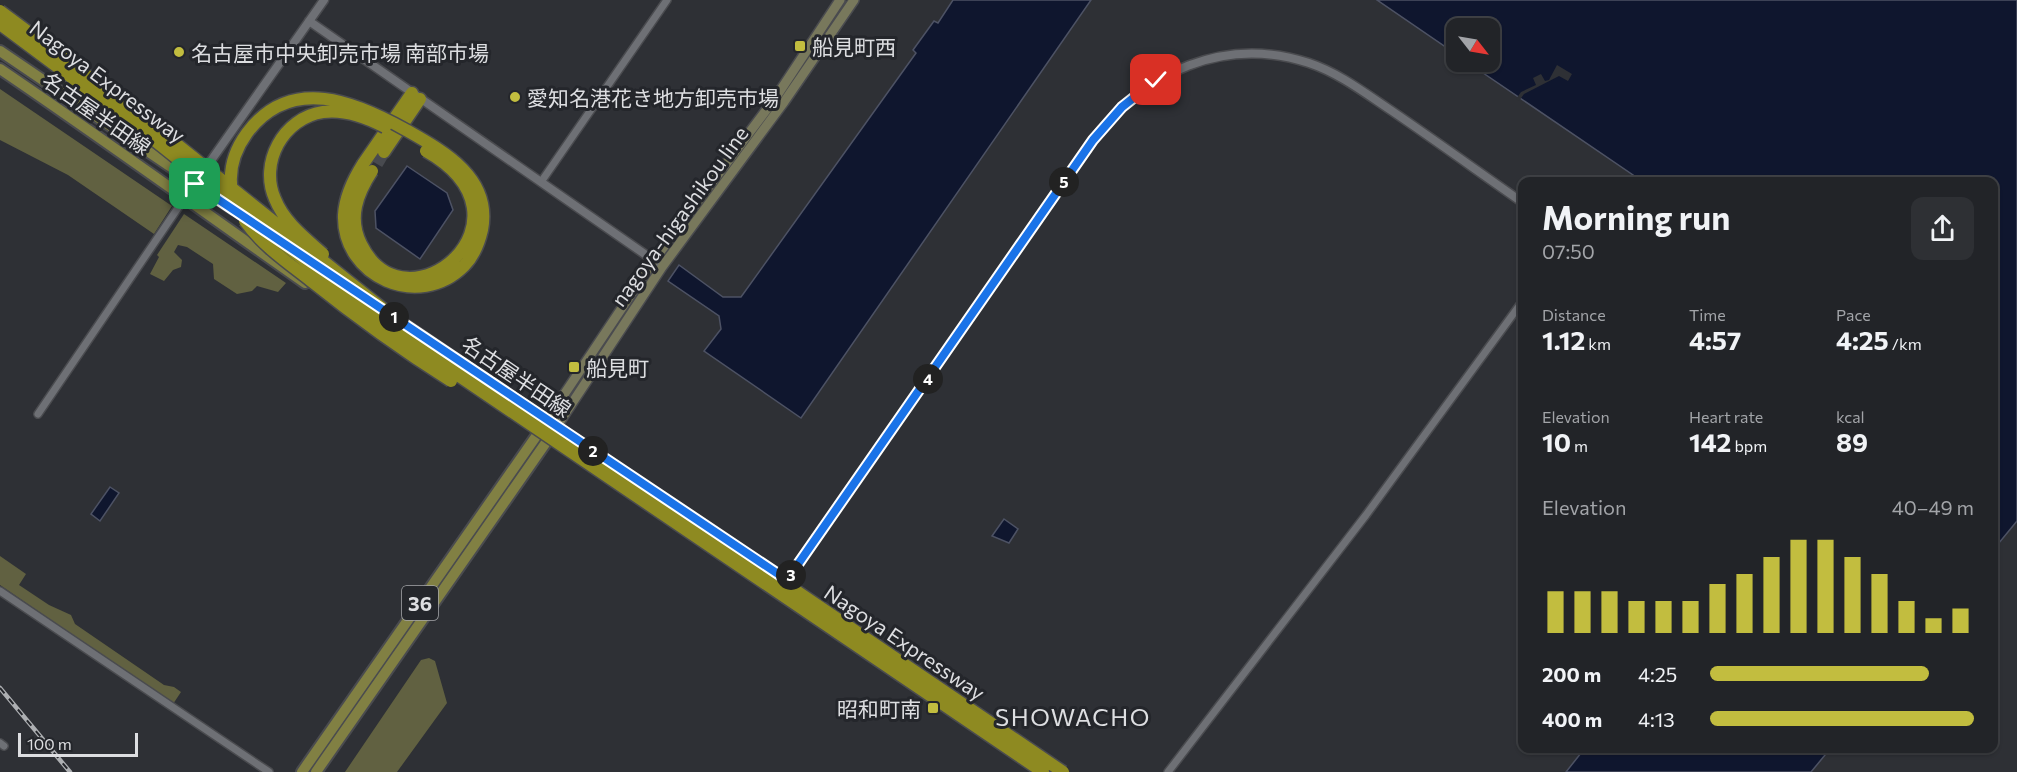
<!DOCTYPE html>
<html lang="en">
<head>
<meta charset="utf-8">
<style>
  :root { --surface:#222428; --page:#2e3034; --text:#f1f3f6; --muted:#a2a4a8; --line:#3f4145; --accent:#c2bd3f }
  body { margin:0; font-family:Commissioner,"Noto Sans JP",sans-serif; background:var(--page); color:var(--text); height:100vh; display:flex; flex-direction:column; font-size:22px; white-space:nowrap }
  * { box-sizing:border-box; margin:0 }
  p { font-size:20px; color:var(--muted) }
  .icon { flex:none; width:33px; height:33px; fill:none; stroke:currentColor; stroke-width:2; stroke-linecap:round; stroke-linejoin:round }
  .map { position:relative; flex:1; overflow:hidden }
  .side { position:absolute; left:1518px; top:177px; width:480px; height:576px; display:flex; flex-direction:column; background:var(--surface); border-radius:12px; box-shadow:0 2px 4px #0004,0 0 0 2px var(--line) }
  .side>* { flex:none }
  .needle { width:39px; rotate:121deg }
  .buttons { position:absolute; left:1446px; top:18px; display:grid; gap:12px }
  .buttons a { display:grid; place-items:center; width:54px; height:54px; border-radius:12px; background:var(--surface); box-shadow:0 2px 4px #0004,0 0 0 2px var(--line); font-size:30px }
  .scale { position:absolute; left:18px; bottom:15px; width:120px; box-sizing:border-box; padding-left:6px; border:3px solid #dddee1; border-top:0; font-size:16px; line-height:21px; white-space:nowrap; color:#dddee1; -webkit-text-stroke:4px #24262b; paint-order:stroke }
  .pin { position:absolute; display:grid; place-items:center; width:51px; height:51px; color:#fff; margin:-26px; border-radius:12px; box-shadow:0 3px 9px #0006 }
  .km { position:absolute; width:30px; height:30px; margin:-15px; border-radius:50%; background:#222; color:#fff; font-size:16px; line-height:30px; text-align:center }
  .round { display:grid; place-items:center; flex:none; width:63px; height:63px; border-radius:12px; background:var(--page) }
  .overview { display:flex; align-items:center; justify-content:space-between; height:102px; padding:0 24px }
  h1 { font-size:33px; font-weight:700; line-height:45px }
  .stats { display:grid; grid-template-columns:repeat(3,1fr); gap:9px; height:102px; padding:6px 24px }
  .stats div { display:grid; align-content:center }
  .stats b { font-size:26px; font-weight:700 }
  .stats small { font-size:16px; font-weight:400 }
  .stats p { font-size:16px }
  .chart { height:168px; padding:12px 24px }
  .chart p { display:flex; justify-content:space-between }
  .chart svg { width:100%; height:108px; margin-top:6px; stroke:var(--accent); stroke-width:6 }
  ul { padding:0 24px; list-style:none; font-size:20px }
  li { display:grid; grid-template-columns:96px 72px 1fr; align-items:center; height:45px }
  li i { height:15px; border-radius:8px; background:var(--accent) }
  .map>svg:first-child { display:block }
  .forest { fill:#616141 }
  .water { fill:#0f162e; stroke:#4d5264; stroke-width:1.5 }
  .pier { fill:#2e3035 }
  .lines { fill:none; stroke-linecap:round; stroke-linejoin:round }
  .motorway-tunnel { stroke:#484a4f; stroke-width:12; stroke-dasharray:12 6; stroke-linecap:butt }
  .minor-casing { stroke:#4a4b4f; stroke-width:10 }
  .tertiary-casing { stroke:#4a4b4f; stroke-width:11 }
  .secondary-casing { stroke:#4a4b4f; stroke-width:12 }
  .primary-casing { stroke:#4a4b4f; stroke-width:14 }
  .motorway-casing { stroke:#4a4b4f; stroke-width:15 }
  .minor { stroke:#6e7075; stroke-width:7 }
  .tertiary { stroke:#6e7075; stroke-width:8 }
  .secondary { stroke:#78785c; stroke-width:9 }
  .primary { stroke:#818043; stroke-width:10 }
  .motorway { stroke:#8e8a21; stroke-width:12 }
  .rail-casing { stroke:#adafb2; stroke-width:4.5 }
  .rail { stroke:#24262b; stroke-width:2; stroke-dasharray:7; stroke-linecap:butt }
  .motorway-bridge-casing { stroke:#4a4b4f; stroke-width:15; stroke-linecap:butt }
  .motorway-bridge { stroke:#8e8a21; stroke-width:12 }
  .route-casing { stroke:#fff; stroke-width:12 }
  .route { stroke:#1a73e8; stroke-width:8 }
  .poi-dot { fill:#c2bd3f; stroke:#24262b; stroke-width:2 }
  .labels { text-anchor:middle; dominant-baseline:central; stroke-width:6; stroke-linejoin:round; paint-order:stroke }
  .shield { fill:#24262b; stroke:#a6a7aa; stroke-width:1.5 }
  .shield-label { font-size:20px; font-weight:bold; fill:#dddee1 }
  .poi-label { font-size:21px; fill:#dddee1; stroke:#24262b; text-anchor:start }
  .street-label { font-size:21px; fill:#dddee1; stroke:#24262b }
  .quarter-label { font-size:24px; letter-spacing:1.5px; fill:#dddee1; stroke:#24262b }
</style>
</head>
<body>
<div class="map">
<svg width="2017" height="772" viewBox="0 0 2017 772">
  <rect width="100%" height="100%" fill="#2e3035"/>
  <path class="forest" d="M0 89 172 206 154 234 68 175 0 140Z
    M184 214 286 283 278 292 257 286 252 291 237 294 214 279 213 264 187 247 178 245 174 252 182 260 181 267 173 270 164 281 150 274 159 257 157 255Z
    M0 556 26 574 19 585 49 605 71 615 75 624 164 685 174 687 181 692 173 704 0 585Z
    M429 658 435 661 447 703 397 772H345L421 660Z"/>
  <path class="water" d="M953 0H1091L801 418 704 351 721 329 719 316 668 281 679 265 723 297H741L916 53 913 50 934 21 938 23Z
    M1377 0H2017V521L1994 549V182L1642 181 1467 62H1490V28H1456V54Z
    M407 166 447 193 453 210 420 259 376 228 375 211Z
    M110 487 119 493 100 521 91 514Z
    M1004 519 1018 529 1009 543 992 536Z
    M1585 748H1830V749L1811 772H1566Z"/>
  <path class="pier" d="M1557 65 1572 74 1568 81 1559 76 1524 94 1519 101 1516 99 1521 92 1536 85 1533 78 1541 74 1545 81 1549 80Z"/>
  <g class="lines">
    <path class="motorway-tunnel" d="M377 164 384 152"/>
    <defs>
      <path id="minor" d="M541 182 667 0
        M38 414 184 199
        M0 591 269 772
        M0 743 4 746
        M1168 772 1366 515 1522 302"/>
      <path id="tertiary" d="M309 21 659 264
        M184 199 324 0
        M782 587 1093 140C1145 72 1224 35 1309 63 1339 73 1365 93 1392 111 1436 141 1479 172 1522 202"/>
      <path id="secondary" d="M547 420 654 260 776 97 840 0
        M557 426 662 267 784 102 854 0"/>
      <path id="primary" d="M0 51 233 209
        M0 69C103 139 204 212 305 283
        M302 772 544 425
        M316 772 554 431"/>
      <path id="motorway" d="M384 152 420 99
        M363 164 412 93"/>
    </defs>
    <use href="#minor" class="minor-casing"/>
    <use href="#tertiary" class="tertiary-casing"/>
    <use href="#secondary" class="secondary-casing"/>
    <use href="#primary" class="primary-casing"/>
    <use href="#motorway" class="motorway-casing"/>
    <use href="#minor" class="minor"/>
    <use href="#tertiary" class="tertiary"/>
    <use href="#secondary" class="secondary"/>
    <use href="#primary" class="primary"/>
    <use href="#motorway" class="motorway"/>
    <defs>
      <path id="rail" d="M0 688 70 772"/>
    </defs>
    <use href="#rail" class="rail-casing"/>
    <use href="#rail" class="rail"/>
    <defs>
      <path id="motorway-bridge" d="M0 11 140 115 397 320 1063 772
        M0 24 138 127 390 329 1043 772
        M372 171C357 194 348 218 361 244 406 336 546 219 426 151
        M232 192C228 170 234 151 247 133 291 74 356 102 406 130 445 152 492 178 482 230 479 243 473 257 464 266 419 311 342 277 344 215 345 196 353 180 363 164
        M245 221C262 245 287 262 310 280 355 316 402 350 451 381
        M323 254C305 238 284 222 275 199 259 163 283 118 323 112 345 109 366 117 385 127"/>
    </defs>
    <use href="#motorway-bridge" class="motorway-bridge-casing"/>
    <use href="#motorway-bridge" class="motorway-bridge"/>
  </g>
  <g class="lines">
    <defs>
      <path id="route" d="M195 184 787 580 1093 140 1122 107 1156 80"/>
    </defs>
    <use href="#route" class="route-casing"/>
    <use href="#route" class="route"/>
  </g>
  <g class="poi-dot">
    <rect x="794" y="40" width="12" height="12" rx="3"/>
    <circle cx="179" cy="52" r="6"/>
    <circle cx="515" cy="97" r="6"/>
    <rect x="568" y="361" width="12" height="12" rx="3"/>
    <rect x="927" y="702" width="12" height="12" rx="3"/>
  </g>
  <g class="labels">
    <rect class="shield" x="402" y="586" width="36" height="34" rx="4.5"/>
    <g class="shield-label">
      <text x="420" y="603">36</text>
    </g>
    <g class="poi-label">
      <text x="812" y="46">船見町西</text>
      <text x="191" y="52">名古屋市中央卸売市場 南部市場</text>
      <text x="527" y="97">愛知名港花き地方卸売市場</text>
      <text x="586" y="367">船見町</text>
      <text x="921" y="708" text-anchor="end">昭和町南</text>
    </g>
    <g class="street-label">
      <text transform="translate(108 81) rotate(37)">Nagoya Expressway</text>
      <text transform="translate(97 113) rotate(35)">名古屋半田線</text>
      <text transform="translate(679 216) rotate(-54)">nagoya-higashikou line</text>
      <text transform="translate(517 376) rotate(34)">名古屋半田線</text>
      <text transform="translate(905 642) rotate(34)">Nagoya Expressway</text>
    </g>
    <g class="quarter-label">
      <text x="1073" y="716">SHOWACHO</text>
    </g>
  </g>
</svg>
<div class="buttons">
<a><svg class="needle" viewBox="-14 -14 28 28"><path d="M0-13l5 13h-10z" fill="#e53935"/><path d="M0 13l5-13h-10z" fill="#a2a4a8"/></svg></a>
</div>
<div class="scale">100 m</div>
<div class="pin" style="left:195px;top:184px;background:#1e9e55"><svg class="icon" aria-label="arrive" viewBox="0 0 24 24"><path d="M6 21V4h12l-3 4 3 4H6"/></svg></div>
<div class="pin" style="left:1156px;top:80px;background:#d93025"><svg class="icon" aria-label="check" viewBox="0 0 24 24"><path d="M5 12l5 5 9-10"/></svg></div>
<b class="km" style="left:394px;top:317px">1</b>
<b class="km" style="left:593px;top:451px">2</b>
<b class="km" style="left:791px;top:575px">3</b>
<b class="km" style="left:928px;top:379px">4</b>
<b class="km" style="left:1064px;top:182px">5</b>
<section class="side">
<div class="overview"><div><h1>Morning run</h1><p>07:50</p></div><a class="round"><svg class="icon" aria-label="share" viewBox="0 0 24 24"><path d="M12 15V3M7 8l5-5 5 5M5 13v7h14v-7"/></svg></a></div>
<div class="stats">
<div><p>Distance</p><b>1.12<small> km</small></b></div>
<div><p>Time</p><b>4:57</b></div>
<div><p>Pace</p><b>4:25<small> /km</small></b></div>
</div>
<div class="stats">
<div><p>Elevation</p><b>10<small> m</small></b></div>
<div><p>Heart rate</p><b>142<small> bpm</small></b></div>
<div><p>kcal</p><b>89</b></div>
</div>
<div class="chart"><p><span>Elevation</span>40–49 m</p>
<svg viewBox="0 0 160 44" preserveAspectRatio="none"><path d="M5 44V27M15 44V27M25 44V27M35 44V31M45 44V31M55 44V31M65 44V24M75 44V20M85 44V13M95 44V6M105 44V6M115 44V13M125 44V20M135 44V31M145 44V38M155 44V34"/></svg>
</div>
<ul>
<li><b>200 m</b>4:25<i style="width:83%"></i></li>
<li><b>400 m</b>4:13<i style="width:100%"></i></li>
</ul>
</section>
</div>
</body>
</html>
